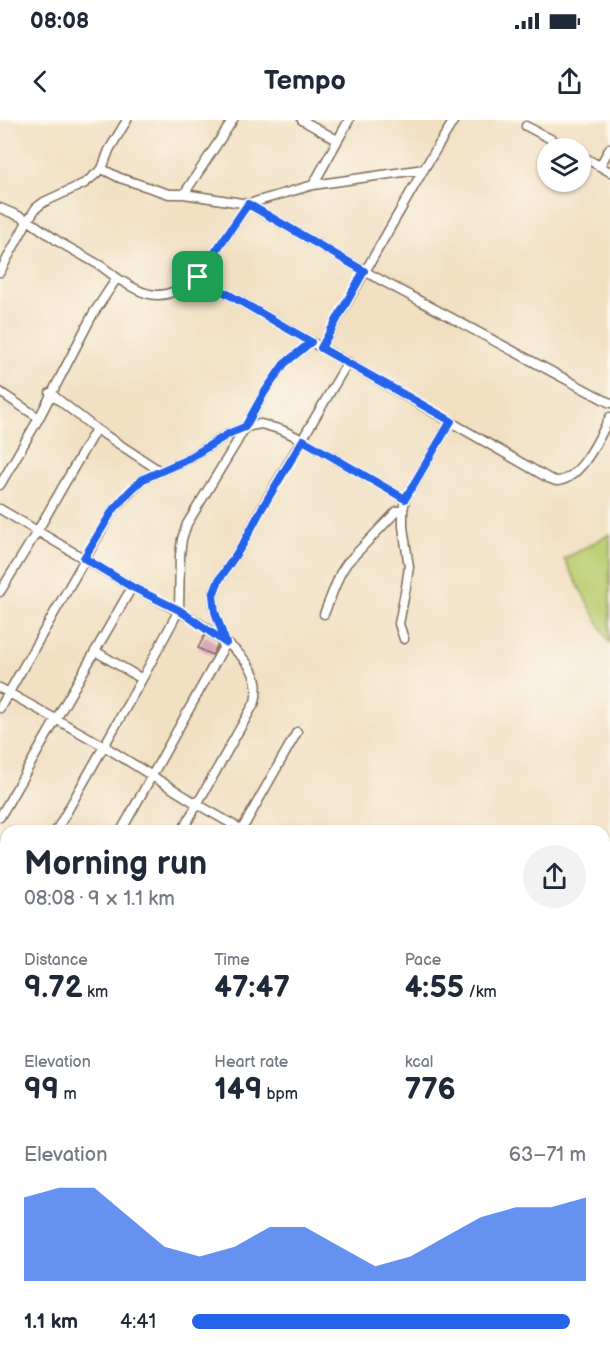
<!DOCTYPE html>
<html lang="en">
<head>
<meta charset="utf-8">
<style>
  :root { --surface:#fff; --page:#f2f2f3; --text:#1f2937; --muted:#747a83; --accent:#2563eb }
  body { margin:0; font-family:"Balsamiq Sans",sans-serif; background:var(--page); color:var(--text); height:100vh; display:flex; flex-direction:column; font-size:22px; white-space:nowrap }
  * { box-sizing:border-box; margin:0 }
  p { font-size:20px; color:var(--muted) }
  .icon { flex:none; width:33px; height:33px; fill:none; stroke:currentColor; stroke-width:2; stroke-linecap:round; stroke-linejoin:round }
  .map { position:relative; flex:1; overflow:hidden }
  .drawer { position:absolute; left:0px; top:705px; width:610px; height:531px; display:flex; flex-direction:column; background:var(--surface); border-radius:18px 18px 0 0; box-shadow:0 2px 4px #0004 }
  .drawer>* { flex:none }
  .fabs { position:absolute; left:537px; top:18px; display:grid; gap:12px }
  .fabs a { display:grid; place-items:center; width:54px; height:54px; border-radius:50%; background:var(--surface); box-shadow:0 2px 4px #0004; font-size:30px }
  .pin { position:absolute; display:grid; place-items:center; width:51px; height:51px; color:#fff; margin:-26px; border-radius:12px; box-shadow:0 3px 9px #0006 }
  .round { display:grid; place-items:center; flex:none; width:63px; height:63px; border-radius:32px; background:var(--page) }
  .head { display:flex; align-items:center; justify-content:space-between; height:102px; padding:0 24px }
  h1 { font-size:33px; font-weight:700; line-height:45px }
  .stats { display:grid; grid-template-columns:repeat(3,1fr); gap:9px; height:102px; padding:6px 24px }
  .stats div { display:grid; align-content:center }
  .stats b { font-size:30px; font-weight:700 }
  .stats small { font-size:16px; font-weight:400 }
  .stats p { font-size:16px }
  .chart { height:168px; padding:12px 24px }
  .chart p { display:flex; justify-content:space-between }
  .chart svg { width:100%; height:108px; margin-top:6px; fill:var(--accent); opacity:.7 }
  ul { padding:0 24px; list-style:none; font-size:20px }
  li { display:grid; grid-template-columns:96px 72px 1fr; align-items:center; height:45px }
  li i { height:15px; border-radius:8px; background:var(--accent) }
  .status { display:flex; justify-content:space-between; align-items:center; height:42px; padding:0 30px; background:var(--surface); direction:ltr }
  .status svg { height:16px; fill:currentColor }
  header { display:flex; justify-content:space-between; align-items:center; height:78px; padding:0 24px; background:var(--surface); font-size:27px; font-weight:700 }
  .map>svg:first-child { display:block }
  .green { fill:#bbce72; stroke:#7b7c48; stroke-width:1.5 }
  .forest { fill:#94b164; stroke:#686e41; stroke-width:1.5 }
  .building { fill:#d69db4 }
  .lines { fill:none; stroke-linecap:round; stroke-linejoin:round }
  .minor-casing { stroke:#7b6a58; stroke-width:11 }
  .path { stroke:#7b6a58; stroke-width:1.5; stroke-dasharray:4.5 4.5; stroke-linecap:butt }
  .minor { stroke:#fff; stroke-width:8 }
  .route-casing { stroke:#fff; stroke-width:12 }
  .route { stroke:#2563eb; stroke-width:8 }
</style>
</head>
<body>
<div class="status"><b>08:08</b><svg viewBox="0 0 49 12"><path d="M0 12V9h3v3zM5 12V6h3v6zM10 12V3h3v9zM15 12V0h3v12zM26 1h20v11H26zM47 4h2v5h-2z"/></svg></div>
<header><svg class="icon" aria-label="back" viewBox="0 0 24 24"><path d="M15 5l-7 7 7 7"/></svg>Tempo<svg class="icon" aria-label="share" viewBox="0 0 24 24"><path d="M12 15V3M7 8l5-5 5 5M5 13v7h14v-7"/></svg></header>
<div class="map">
<svg width="610" height="1236" viewBox="0 0 610 1236">
  <rect width="100%" height="100%" fill="#fbf7ec"/>
  <filter id="ink" filterUnits="userSpaceOnUse"><feTurbulence type="fractalNoise" baseFrequency=".0167" numOctaves="2"/><feDisplacementMap in="SourceGraphic" scale="12" xChannelSelector="R" yChannelSelector="G"/><feConvolveMatrix kernelMatrix="1 2 1 2 8 2 1 2 1" color-interpolation-filters="sRGB"/></filter>
  <filter id="wash" filterUnits="userSpaceOnUse"><feTurbulence type="fractalNoise" baseFrequency=".008" numOctaves="4" result="noise"/><feDisplacementMap in="SourceGraphic" scale="24" xChannelSelector="R" yChannelSelector="G"/><feGaussianBlur stdDeviation="1.35" result="paint"/><feColorMatrix in="noise" values="0 0 0 0 0 0 0 0 0 0 0 0 0 0 0 0 0 1.4 0 .05"/><feComposite in="paint" operator="in"/></filter>
  <g filter="url(#wash)">
    <rect width="100%" height="100%" fill="#f2e0c3"/>
    <path class="green" d="M610 414V524L564 439Z
      M6 845V1055L0 1060V846Z"/>
    <path class="forest" d="M0 715 6 716V765L0 759Z
      M6 774V841L0 843V775Z"/>
    <g id="blocks">
      <path class="building" d="M205 515 218 524 212 535 198 528Z"/>
    </g>
  </g>
  <g filter="url(#ink)">
    <use href="#blocks" fill-opacity="0" stroke="#7b6a58" stroke-width="1.5"/>
    <g class="lines">
      <defs>
        <path id="minor" d="M302 0 337 20
          M526 6 568 28
          M580 35 610 52
          M600 46 610 28
          M102 49 120 58 169 74H184L248 84 313 65 424 49
          M313 65 349 0
          M184 74 233 0
          M0 88 28 100 59 122 101 146 117 158
          M0 152 28 100 36 88 44 82 85 63 102 49 109 30 127 0
          M198 157 248 84 364 151 610 283
          M321 228 424 49 454 0
          M0 272 39 298
          M50 273 96 309 160 351
          M0 365 39 298 93 194 117 158C136 170 154 182 177 170 184 167 191 161 198 157L548 358C549 358 555 361 557 361 581 360 600 316 610 297
          M0 389 132 467 0 697
          M132 467C165 483 240 520 254 555 258 564 257 573 255 582L182 711
          M0 472 38 410 96 309
          M324 494 340 454 347 443 394 394 397 391H403
          M404 519 399 504 406 467 409 447 403 407V391L405 379 451 301
          M95 531 142 559
          M0 568 104 626 197 684 244 711
          M0 588 113 390 143 359 186 340 230 313 245 307 261 304 282 310 303 320 405 379
          M56 711 142 559 179 490 180 435 182 419 187 404 235 325 264 273 284 244 311 222
          M121 711 226 523 215 492 213 475 219 460 243 424 261 389 348 242
          M241 711 297 612
          M0 744 2 750 0 755
          M604 850 610 846
          M604 1015 610 1017
          M0 1144 6 1143
          M604 1222 610 1195
          M95 1236 98 1230
          M602 1236 603 1230"/>
      </defs>
      <use href="#minor" class="minor-casing"/>
      <path class="path" d="M0 939 6 949
        M0 963 6 955"/>
      <use href="#minor" class="minor"/>
    </g>
  </g>
  <g class="lines" filter="url(#ink)">
    <defs>
      <path id="route" d="M248 84 364 151 321 228 451 301 405 379 303 320 261 390 243 424 219 460 213 475 215 492 226 523 179 490 132 467 84 438 113 390 131 370 143 359 186 340 230 313 245 307 264 273 284 244 311 222 198 157Z"/>
    </defs>
    <use href="#route" class="route-casing"/>
    <use href="#route" class="route"/>
  </g>
</svg>
<div class="fabs">
<a><svg class="icon" aria-label="layers" viewBox="0 0 24 24"><path d="M12 4l9 5-9 5-9-5zM3 14l9 5 9-5"/></svg></a>
</div>
<div class="pin" style="left:198px;top:157px;background:#1e9e55"><svg class="icon" aria-label="arrive" viewBox="0 0 24 24"><path d="M6 21V4h12l-3 4 3 4H6"/></svg></div>
<section class="drawer">
<div class="head"><div><h1>Morning run</h1><p>08:08 · 9 × 1.1 km</p></div><a class="round"><svg class="icon" aria-label="share" viewBox="0 0 24 24"><path d="M12 15V3M7 8l5-5 5 5M5 13v7h14v-7"/></svg></a></div>
<div class="stats">
<div><p>Distance</p><b>9.72<small> km</small></b></div>
<div><p>Time</p><b>47:47</b></div>
<div><p>Pace</p><b>4:55<small> /km</small></b></div>
</div>
<div class="stats">
<div><p>Elevation</p><b>99<small> m</small></b></div>
<div><p>Heart rate</p><b>149<small> bpm</small></b></div>
<div><p>kcal</p><b>776</b></div>
</div>
<div class="chart"><p><span>Elevation</span>63–71 m</p>
<svg viewBox="0 0 160 44" preserveAspectRatio="none"><path d="M0 44V10L10 6L20 6L30 18L40 30L50 34L60 30L70 22L80 22L90 30L100 38L110 34L120 26L130 18L140 14L150 14L160 10V44z"/></svg>
</div>
<ul>
<li><b>1.1 km</b>4:41<i style="width:96%"></i></li>
</ul>
</section>
</div>
</body>
</html>
